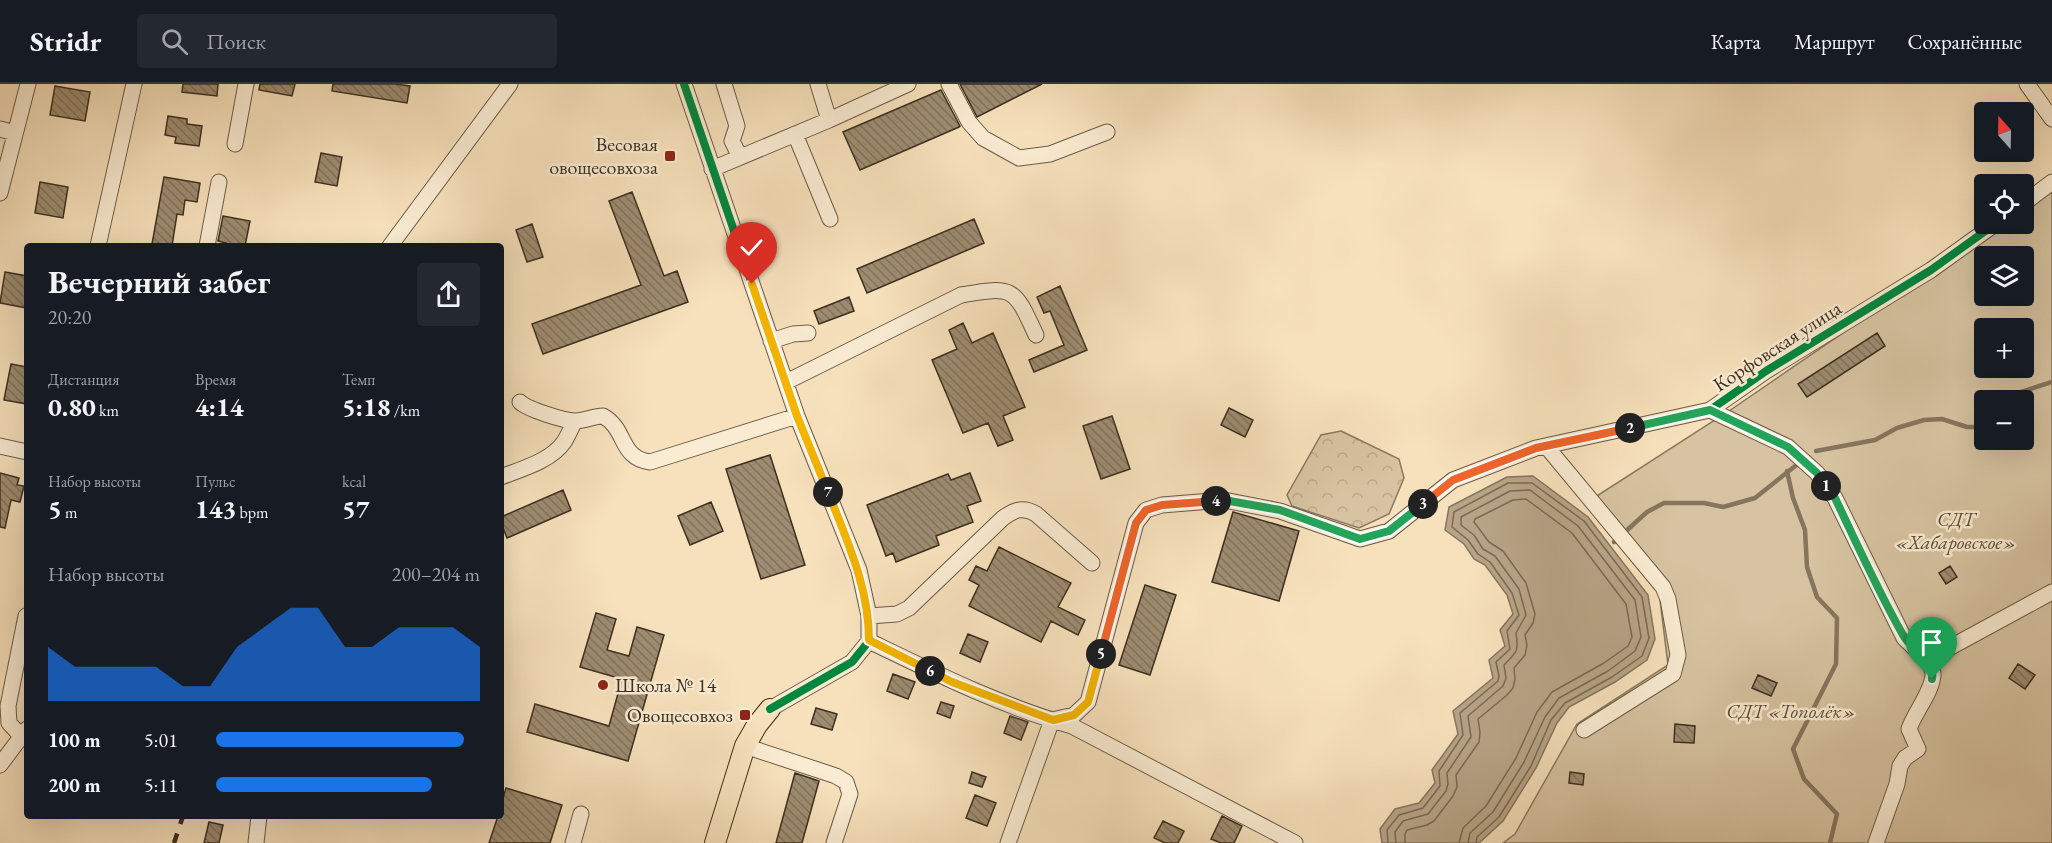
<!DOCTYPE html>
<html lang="ru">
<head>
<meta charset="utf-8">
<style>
  :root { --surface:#171b24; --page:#242831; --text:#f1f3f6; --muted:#9ea1a6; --line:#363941; --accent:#1a73e8 }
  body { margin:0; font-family:"EB Garamond",serif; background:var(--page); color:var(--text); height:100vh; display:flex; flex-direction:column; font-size:22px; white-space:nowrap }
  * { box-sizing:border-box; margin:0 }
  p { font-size:20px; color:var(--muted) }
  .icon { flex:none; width:33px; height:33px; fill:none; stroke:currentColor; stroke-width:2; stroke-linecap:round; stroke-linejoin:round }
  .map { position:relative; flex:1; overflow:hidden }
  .side { position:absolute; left:24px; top:159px; width:480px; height:576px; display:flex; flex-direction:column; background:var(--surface); border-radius:6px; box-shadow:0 6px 24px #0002 }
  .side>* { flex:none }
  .needle { width:39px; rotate:340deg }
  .buttons { position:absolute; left:1974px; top:18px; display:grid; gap:12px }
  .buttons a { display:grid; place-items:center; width:60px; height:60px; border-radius:6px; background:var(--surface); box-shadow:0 6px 24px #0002; font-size:30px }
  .pin { position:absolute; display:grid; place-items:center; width:51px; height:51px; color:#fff; margin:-62px -26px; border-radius:50% 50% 50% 0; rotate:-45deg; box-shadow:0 0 6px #0007 }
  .pin .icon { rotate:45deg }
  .km { position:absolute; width:30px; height:30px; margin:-15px; border-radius:50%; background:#222; color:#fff; font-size:16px; line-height:30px; text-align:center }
  .round { display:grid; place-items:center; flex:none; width:63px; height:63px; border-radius:6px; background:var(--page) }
  .headline { display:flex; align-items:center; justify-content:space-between; height:102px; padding:0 24px }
  h1 { font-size:33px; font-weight:700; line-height:45px }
  .figures { display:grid; grid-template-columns:repeat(3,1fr); gap:9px; height:102px; padding:6px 24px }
  .figures div { display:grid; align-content:center }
  .figures b { font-size:26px; font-weight:700 }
  .figures small { font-size:16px; font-weight:400 }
  .figures p { font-size:16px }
  .chart { height:168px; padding:12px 24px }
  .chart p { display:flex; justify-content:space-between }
  .chart svg { width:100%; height:108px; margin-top:6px; fill:var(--accent); opacity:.7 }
  ul { padding:0 24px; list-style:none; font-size:20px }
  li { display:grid; grid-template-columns:96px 72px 1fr; align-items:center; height:45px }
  li i { height:15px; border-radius:8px; background:var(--accent) }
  header { display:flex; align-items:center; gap:36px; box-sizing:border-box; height:84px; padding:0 30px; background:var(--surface); border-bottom:2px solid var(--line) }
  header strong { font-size:28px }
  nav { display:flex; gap:33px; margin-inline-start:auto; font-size:21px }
  .search { width:420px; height:54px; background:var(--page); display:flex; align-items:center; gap:15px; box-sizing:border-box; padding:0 21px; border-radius:6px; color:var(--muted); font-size:22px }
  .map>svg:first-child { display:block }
  .green { fill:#d7c3a1; stroke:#8a7960; stroke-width:1.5; fill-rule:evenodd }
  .forest { fill:url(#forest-crowns); stroke:#8a7960; stroke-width:1.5 }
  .water { fill:#b7a487; stroke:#86755d; stroke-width:1.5 }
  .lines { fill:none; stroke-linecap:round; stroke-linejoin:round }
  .shore { stroke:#7a6a53; stroke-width:1.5 }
  .stream { stroke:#86755d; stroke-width:4.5 }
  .building { fill:url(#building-back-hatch); stroke:#3c2f1f; stroke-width:1.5 }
  .minor-casing { stroke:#6b5c46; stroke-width:17 }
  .major-casing { stroke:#3c2f1f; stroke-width:22 }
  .minor { stroke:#faecd3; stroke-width:15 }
  .major { stroke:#f7e1bc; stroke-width:20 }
  .rail { stroke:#3c2f1f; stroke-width:4.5; stroke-dasharray:10 10; stroke-linecap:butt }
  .cycleway-casing { stroke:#faecd3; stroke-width:11 }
  .cycleway { stroke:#00873e; stroke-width:8 }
  .split-1-casing { stroke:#fff; stroke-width:12 }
  .split-2-casing { stroke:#fff; stroke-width:12 }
  .split-3-casing { stroke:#fff; stroke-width:12 }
  .split-4-casing { stroke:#fff; stroke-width:12 }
  .split-5-casing { stroke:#fff; stroke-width:12 }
  .split-6-casing { stroke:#fff; stroke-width:12 }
  .split-7-casing { stroke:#fff; stroke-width:12 }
  .split-8-casing { stroke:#fff; stroke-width:12 }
  .split-1 { stroke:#22a559; stroke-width:8 }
  .split-2 { stroke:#22a559; stroke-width:8 }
  .split-3 { stroke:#f0652b; stroke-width:8 }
  .split-4 { stroke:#22a559; stroke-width:8 }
  .split-5 { stroke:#f0652b; stroke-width:8 }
  .split-6 { stroke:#f5b400; stroke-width:8 }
  .split-7 { stroke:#f5b400; stroke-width:8 }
  .split-8 { stroke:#f5b400; stroke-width:8 }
  .poi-dot { fill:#8f2418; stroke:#faecd3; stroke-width:2 }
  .labels { text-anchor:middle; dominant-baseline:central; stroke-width:5; stroke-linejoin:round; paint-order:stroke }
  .poi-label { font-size:20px; fill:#3c2f1f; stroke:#faecd3; text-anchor:end }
  .street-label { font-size:20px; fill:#3c2f1f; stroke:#faecd3 }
  .park-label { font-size:20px; font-style:italic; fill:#5b4d39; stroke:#faecd3 }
</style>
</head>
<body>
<header>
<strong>Stridr</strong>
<div class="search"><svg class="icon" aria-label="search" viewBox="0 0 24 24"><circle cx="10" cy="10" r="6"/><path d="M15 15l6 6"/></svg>Поиск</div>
<nav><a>Карта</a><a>Маршрут</a><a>Сохранённые</a></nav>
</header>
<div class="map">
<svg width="2052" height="759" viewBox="0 0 2052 759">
  <defs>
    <pattern id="forest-crowns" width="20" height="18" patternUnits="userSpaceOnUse" patternTransform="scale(1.5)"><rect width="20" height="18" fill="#d7c3a1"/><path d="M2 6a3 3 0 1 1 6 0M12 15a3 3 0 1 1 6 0" fill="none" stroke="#b9a88a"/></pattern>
    <pattern id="building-back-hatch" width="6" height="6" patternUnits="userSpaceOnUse" patternTransform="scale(1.5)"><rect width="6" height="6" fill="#9d8c71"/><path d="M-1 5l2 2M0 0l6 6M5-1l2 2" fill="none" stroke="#81735c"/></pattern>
  </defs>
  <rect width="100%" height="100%" fill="#f7e1bc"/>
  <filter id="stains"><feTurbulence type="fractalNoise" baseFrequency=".00333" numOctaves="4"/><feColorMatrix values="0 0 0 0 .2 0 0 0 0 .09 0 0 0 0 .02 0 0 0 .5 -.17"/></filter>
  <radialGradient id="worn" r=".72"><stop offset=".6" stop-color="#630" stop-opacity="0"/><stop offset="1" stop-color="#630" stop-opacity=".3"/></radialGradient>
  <path class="green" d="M2052 105V759H1503L1515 750 1577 640 1668 581 1659 508 1586 419 1729 327 2002 140H2024V125ZM1984 172H2024V212H1984ZM1984 244H2024V284H1984ZM1984 316H2024V356H1984Z"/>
  <path class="forest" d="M1341 347 1399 375 1404 394 1389 430 1359 444 1292 422 1287 411 1321 351Z"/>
  <path class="water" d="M1533 392 1588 433 1648 511 1655 555 1647 576 1615 598 1569 623 1557 639 1536 684 1503 737 1479 759H1382L1380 745 1395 725 1419 719 1435 699 1432 686 1458 650 1453 627 1493 594 1489 576 1505 562 1500 546 1513 530 1507 511 1485 481 1474 475 1464 460 1445 446 1449 423 1507 393Z"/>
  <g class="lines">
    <path class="shore" d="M1388 759 1387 746 1399 731 1423 724 1440 702 1439 687 1463 651 1460 629 1498 597 1499 592 1496 578 1510 565 1507 547 1519 531 1512 509 1490 478 1478 470 1468 456 1452 443 1454 428 1508 399H1532L1584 437 1642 513 1649 554 1642 572 1612 593 1565 619 1551 636 1531 682 1499 733 1477 753 1476 759
      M1396 759 1395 748 1403 737 1428 730 1446 707 1448 700 1447 689 1471 653 1468 632 1503 602 1506 594 1504 581C1517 568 1519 567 1516 549L1526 531 1519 505 1495 472 1483 465 1474 451 1461 441V433L1510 407 1530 406 1578 442 1635 516 1641 553 1635 567 1608 587 1559 614 1545 633 1524 678 1493 728 1470 749 1468 759
      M1405 759V750L1407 746 1427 741 1434 737 1453 712 1457 703 1456 691 1479 658 1480 648 1478 635 1507 611 1513 604 1515 595 1514 584 1525 571 1527 561 1525 551 1533 539 1535 530 1526 499 1503 467 1489 458 1474 438 1475 435 1513 416 1526 415 1572 449 1626 520 1632 553 1628 562 1604 579 1552 608 1537 628 1516 674 1486 722 1463 744 1459 759"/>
    <path class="stream" d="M2012 316 2018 309 2052 298
      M1816 367 1875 356 1897 344 1924 336 1942 335 1967 343H1984
      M1787 387 1793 414 1805 446 1807 483 1817 513 1837 534 1836 580 1793 665 1804 695 1837 730 1830 759
      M1614 458 1647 428 1664 419H1704L1723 423 1755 414 1799 379"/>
  </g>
  <path class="building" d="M183 0H218L217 12 182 8Z
    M260 0H295L292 12 259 6Z
    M333 0H395L410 2 407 19 332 7Z
    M960 0H1042L977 33Z
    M55 2 90 8 85 37 50 31Z
    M941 6 960 42 959 43 860 86 843 48Z
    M168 32 187 35V40L202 42 199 62 175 59 176 53 165 51Z
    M321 69 342 73 337 102 315 98Z
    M164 93 200 99 197 118 185 116 183 131 177 130 172 162 152 160Z
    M40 98 68 103 63 134 35 129Z
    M632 108 664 192 677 187 688 218 543 270 532 240 641 201 609 117Z
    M223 132 250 137 245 162H225L226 159 218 157Z
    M974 135 984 159 867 209 857 185Z
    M532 140 543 173 527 178 516 146Z
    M5 188 27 192V224L0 219Z
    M1060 202 1087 266 1034 288 1029 276 1064 261 1050 227 1044 229 1037 213Z
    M849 213 854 227 819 240 814 227Z
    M963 239 972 259 993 249 1025 323 1003 332 1013 356 998 362 988 339 963 349 932 276 957 265 949 246Z
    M1877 249 1885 262 1807 313 1798 300Z
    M11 280 27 283V320L4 316Z
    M1229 324 1253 336 1245 353 1221 341Z
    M1112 332 1130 385 1101 395 1083 342Z
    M770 371 805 481 761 495 726 385Z
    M0 389 19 394 17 401 24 402 20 418 11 416 5 444 0 443Z
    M970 389 981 417 967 422 973 438 936 452 939 461 896 478 893 469 886 472 867 421 948 390 951 396Z
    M563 406 571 426 507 454 501 439V433Z
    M711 418 723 447 690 461 678 432Z
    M1233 428 1299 447 1279 517 1212 498Z
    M999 463 1071 499 1058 523 1085 536 1078 551 1051 537 1041 558 969 522 979 501 969 496 976 482 987 487Z
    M1950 482 1957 493 1946 500 1939 489Z
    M1145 501 1176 511 1150 591 1119 581Z
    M596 529 616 535 607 566 629 572 637 543 664 551 628 677 527 648 535 620 609 642 622 595 580 583Z
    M968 550 988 558 980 578 960 569Z
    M2018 580 2035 591 2025 605 2009 594Z
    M893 590 915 598 908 615 887 607Z
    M1758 591 1777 599 1771 612 1752 604Z
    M941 618 954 622 950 634 937 629Z
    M816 624 837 630 832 646 811 640Z
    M1010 632 1028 638 1021 656 1004 649Z
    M1675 640 1695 642 1694 659 1674 658Z
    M972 688 986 693 982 703 969 699Z
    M1570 688 1584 690 1583 701 1569 699Z
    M795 689 819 697 802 759H776Z
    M506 704 562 721 550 759H489L498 732H501V721Z
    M975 711 996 719 987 742 966 734Z
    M1222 732 1242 742 1234 759H1221L1211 755Z
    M1163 737 1184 747 1178 759H1165L1154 754Z
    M209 738 223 741 219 759H204Z"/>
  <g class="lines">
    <defs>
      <path id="minor" d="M684 0 797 332 859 486 869 532V557L852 578 770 625
        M724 0 737 42 732 57 740 73
        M818 0 829 36
        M949 0 969 38 983 54 1019 74 1050 70 1107 48
        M2027 0 2052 35
        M0 45 15 49
        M795 50 830 135
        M235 60 246 0
        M712 85 829 36 908 0
        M0 109 28 0
        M2024 119 2052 98
        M98 162 134 0
        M207 162 219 98
        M390 162 510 0
        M771 257 793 250 808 249
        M786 298 961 211C1014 202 1014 203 1036 251
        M520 318C527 325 564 337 575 337 584 337 594 332 603 332 627 345 619 374 650 378L797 332
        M1710 326 1788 363 1817 389 1835 414 1904 554 1927 576 2052 508
        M0 362 27 368
        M1546 362 1663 503 1668 515 1678 571 1673 590 1584 646
        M501 393C521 385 551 377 564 358 568 352 571 344 575 337
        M869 532 897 530 909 524 1003 434C1014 426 1023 422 1036 430L1092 479
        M869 557C935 589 1001 622 1072 642L1295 759
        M1052 636 1074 631 1088 618 1136 439 1146 426 1162 421 1224 416 1280 427 1360 455 1389 447 1453 396 1536 364 1710 326 1766 287 1931 186 1995 140
        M22 653 9 639 8 622 26 532
        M745 662 836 692 846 698 850 710 834 759
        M0 681 27 645
        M256 759 259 732
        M573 759 581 730
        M1008 759 1052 636
        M1876 759 1897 700 1900 682 1905 674 1918 665 1909 645C1914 629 1933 607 1933 590 1933 585 1930 581 1927 576"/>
      <path id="major" d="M715 759 745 662 757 641 770 625"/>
    </defs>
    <use href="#minor" class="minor-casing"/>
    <use href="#major" class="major-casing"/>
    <use href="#minor" class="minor"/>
    <use href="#major" class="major"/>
    <path class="rail" d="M174 759 183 732"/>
    <defs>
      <path id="cycleway" d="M684 0 797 332 859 486 869 532V557L852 578 770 625
        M869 557 952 598 1052 636 1074 631 1088 618 1136 439 1146 426 1162 421 1224 416 1280 427 1360 455 1389 447 1453 396 1536 364 1710 326 1766 287 1931 186 1995 140"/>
    </defs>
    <use href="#cycleway" class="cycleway-casing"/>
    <use href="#cycleway" class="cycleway"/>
  </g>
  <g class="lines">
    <defs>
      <path id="split-1" d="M1826 402 1835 414C1857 460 1878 507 1903 551 1911 566 1935 574 1932 595"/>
      <path id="split-2" d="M1630 344 1710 326 1788 363 1817 389 1826 402"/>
      <path id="split-3" d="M1423 420 1453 396 1536 364 1630 344"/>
      <path id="split-4" d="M1216 417 1224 416 1280 426 1360 455 1389 447 1423 420"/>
      <path id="split-5" d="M1101 570 1136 439 1146 426 1162 421 1216 417"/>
      <path id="split-6" d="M930 587 952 598 1053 636 1074 631 1088 618 1101 570"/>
      <path id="split-7" d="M828 408C847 457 869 503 869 556L930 587"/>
      <path id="split-8" d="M752 200 797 332 828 408"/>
    </defs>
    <use href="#split-1" class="split-1-casing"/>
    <use href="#split-2" class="split-2-casing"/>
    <use href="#split-3" class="split-3-casing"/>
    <use href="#split-4" class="split-4-casing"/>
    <use href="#split-5" class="split-5-casing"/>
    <use href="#split-6" class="split-6-casing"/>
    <use href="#split-7" class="split-7-casing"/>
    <use href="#split-8" class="split-8-casing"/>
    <use href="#split-1" class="split-1"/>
    <use href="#split-2" class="split-2"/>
    <use href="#split-3" class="split-3"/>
    <use href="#split-4" class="split-4"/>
    <use href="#split-5" class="split-5"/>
    <use href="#split-6" class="split-6"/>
    <use href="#split-7" class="split-7"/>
    <use href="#split-8" class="split-8"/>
  </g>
  <g class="poi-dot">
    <rect x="664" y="66" width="12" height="12" rx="3"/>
    <circle cx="603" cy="601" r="6"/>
    <rect x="739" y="625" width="12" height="12" rx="3"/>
  </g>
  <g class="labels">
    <g class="poi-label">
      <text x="658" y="60">Весовая<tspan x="658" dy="23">овощесовхоза</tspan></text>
      <text x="615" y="601" text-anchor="start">Школа № 14</text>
      <text x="733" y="631">Овощесовхоз</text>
    </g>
    <g class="street-label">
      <text transform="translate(1777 262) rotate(-33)">Корфовская улица</text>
    </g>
    <g class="park-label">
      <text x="1956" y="435">СДТ<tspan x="1956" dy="23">«Хабаровское»</tspan></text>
      <text x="1791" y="627">СДТ «Тополёк»</text>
    </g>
  </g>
  <rect width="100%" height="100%" filter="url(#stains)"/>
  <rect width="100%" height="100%" fill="url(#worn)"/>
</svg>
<div class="buttons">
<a><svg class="needle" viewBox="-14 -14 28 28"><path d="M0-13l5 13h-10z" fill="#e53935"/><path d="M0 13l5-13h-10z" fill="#9ea1a6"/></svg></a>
<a><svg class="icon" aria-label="locate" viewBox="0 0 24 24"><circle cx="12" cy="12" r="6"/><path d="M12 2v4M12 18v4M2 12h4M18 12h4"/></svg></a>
<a><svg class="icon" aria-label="layers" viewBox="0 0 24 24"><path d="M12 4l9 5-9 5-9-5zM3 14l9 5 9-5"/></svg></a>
<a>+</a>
<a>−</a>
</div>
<div class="pin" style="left:1932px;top:595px;background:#1e9e55"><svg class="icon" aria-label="arrive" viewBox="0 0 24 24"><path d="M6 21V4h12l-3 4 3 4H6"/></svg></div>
<div class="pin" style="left:752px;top:200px;background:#d93025"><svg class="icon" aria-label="check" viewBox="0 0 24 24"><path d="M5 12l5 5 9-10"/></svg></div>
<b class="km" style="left:1826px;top:402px">1</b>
<b class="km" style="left:1630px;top:344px">2</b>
<b class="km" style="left:1423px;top:420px">3</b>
<b class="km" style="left:1216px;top:417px">4</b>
<b class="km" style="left:1101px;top:570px">5</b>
<b class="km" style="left:930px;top:587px">6</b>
<b class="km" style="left:828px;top:408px">7</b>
<section class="side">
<div class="headline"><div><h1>Вечерний забег</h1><p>20:20</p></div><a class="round"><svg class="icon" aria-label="share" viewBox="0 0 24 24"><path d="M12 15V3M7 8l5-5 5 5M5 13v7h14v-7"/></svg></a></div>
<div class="figures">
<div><p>Дистанция</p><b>0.80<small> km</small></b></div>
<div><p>Время</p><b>4:14</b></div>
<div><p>Темп</p><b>5:18<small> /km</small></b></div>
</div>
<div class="figures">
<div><p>Набор высоты</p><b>5<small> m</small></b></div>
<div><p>Пульс</p><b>143<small> bpm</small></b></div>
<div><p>kcal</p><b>57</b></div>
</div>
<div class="chart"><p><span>Набор высоты</span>200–204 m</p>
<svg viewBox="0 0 160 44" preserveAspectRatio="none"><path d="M0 44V22L10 30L20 30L30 30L40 30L50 38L60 38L70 22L80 14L90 6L100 6L110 22L120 22L130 14L140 14L150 14L160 22V44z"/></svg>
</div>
<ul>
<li><b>100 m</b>5:01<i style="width:94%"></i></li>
<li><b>200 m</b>5:11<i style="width:82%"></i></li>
</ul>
</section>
</div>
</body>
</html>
